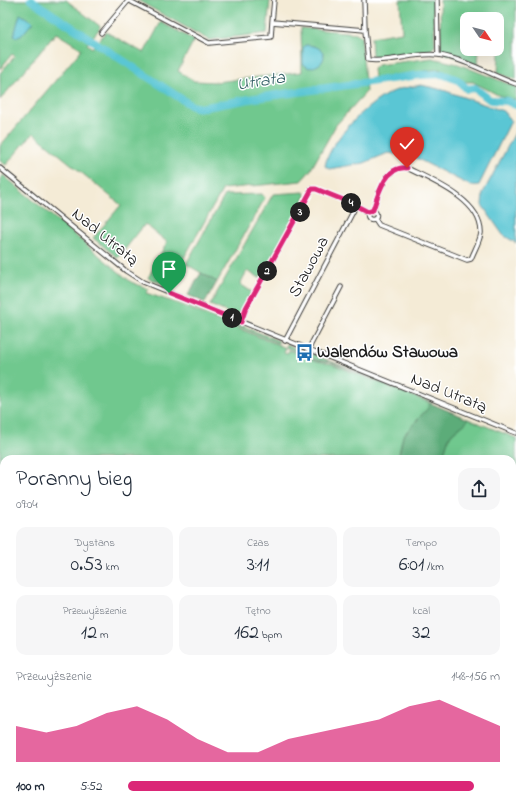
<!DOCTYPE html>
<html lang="pl">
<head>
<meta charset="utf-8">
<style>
  :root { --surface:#fff; --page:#f6f6f7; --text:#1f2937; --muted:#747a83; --accent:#db2777 }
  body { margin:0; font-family:"Indie Flower",sans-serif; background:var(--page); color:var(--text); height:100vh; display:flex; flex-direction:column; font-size:15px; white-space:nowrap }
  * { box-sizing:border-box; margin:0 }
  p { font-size:13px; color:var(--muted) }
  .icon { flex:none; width:22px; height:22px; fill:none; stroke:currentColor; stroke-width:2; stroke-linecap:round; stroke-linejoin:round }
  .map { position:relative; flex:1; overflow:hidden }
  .panel { position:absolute; left:0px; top:455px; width:516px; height:354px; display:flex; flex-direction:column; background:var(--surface); border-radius:12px 12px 0 0; box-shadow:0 4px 16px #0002 }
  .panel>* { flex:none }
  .needle { width:26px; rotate:125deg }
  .fabs { position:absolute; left:460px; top:12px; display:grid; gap:8px }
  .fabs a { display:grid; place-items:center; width:44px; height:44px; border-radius:8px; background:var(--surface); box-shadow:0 4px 16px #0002; font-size:20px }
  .pin { position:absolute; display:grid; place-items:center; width:34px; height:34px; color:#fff; margin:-41px -17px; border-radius:50% 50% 50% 0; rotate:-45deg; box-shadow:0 0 4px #0007 }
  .pin .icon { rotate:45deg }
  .km { position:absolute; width:20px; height:20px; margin:-10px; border-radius:50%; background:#222; color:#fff; font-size:11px; line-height:20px; text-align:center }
  .round { display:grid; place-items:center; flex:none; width:42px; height:42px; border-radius:12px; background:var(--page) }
  .head { display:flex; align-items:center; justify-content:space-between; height:68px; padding:0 16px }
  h1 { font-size:22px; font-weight:600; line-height:30px }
  .stats { display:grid; grid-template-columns:repeat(3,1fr); gap:6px; height:68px; padding:4px 16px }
  .stats div { display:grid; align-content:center; border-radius:10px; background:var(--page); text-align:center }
  .stats b { font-size:20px; font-weight:600 }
  .stats small { font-size:11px; font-weight:400 }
  .stats p { font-size:11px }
  .chart { height:112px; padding:8px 16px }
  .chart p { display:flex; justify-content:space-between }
  .chart svg { width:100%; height:72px; margin-top:4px; fill:var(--accent); opacity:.7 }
  ul { padding:0 16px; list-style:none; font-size:13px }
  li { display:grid; grid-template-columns:64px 48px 1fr; align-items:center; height:30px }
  li i { height:10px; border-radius:5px; background:var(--accent) }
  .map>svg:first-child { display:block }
  .green { fill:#70c88e; stroke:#467255 }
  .forest { fill:#5cac79; stroke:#3c644a }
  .water { fill:#5ac6d4; stroke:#3b7178 }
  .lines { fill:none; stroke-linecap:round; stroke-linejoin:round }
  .stream { stroke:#5ac6d4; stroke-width:1.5 }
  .river { stroke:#5ac6d4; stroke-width:8 }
  .street-casing { stroke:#3c3b38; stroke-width:5.5 }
  .secondary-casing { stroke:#3c3b38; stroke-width:7 }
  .street { stroke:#fff; stroke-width:3.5 }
  .secondary { stroke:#f9e7c3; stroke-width:5 }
  .route-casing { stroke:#fff; stroke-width:8 }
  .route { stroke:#db2777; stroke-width:5 }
  .labels { text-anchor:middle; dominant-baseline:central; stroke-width:3; stroke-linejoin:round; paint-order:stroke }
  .street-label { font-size:17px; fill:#1c1c1c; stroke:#fff }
  .poi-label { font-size:17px; font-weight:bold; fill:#1c1c1c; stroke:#fff; text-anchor:start }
  .water-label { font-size:18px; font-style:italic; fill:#356066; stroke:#fff }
</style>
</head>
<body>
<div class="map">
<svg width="516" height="809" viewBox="0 0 516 809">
  <rect width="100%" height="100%" fill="#fff"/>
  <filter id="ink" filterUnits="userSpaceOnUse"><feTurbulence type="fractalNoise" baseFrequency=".025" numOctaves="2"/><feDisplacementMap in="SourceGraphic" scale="8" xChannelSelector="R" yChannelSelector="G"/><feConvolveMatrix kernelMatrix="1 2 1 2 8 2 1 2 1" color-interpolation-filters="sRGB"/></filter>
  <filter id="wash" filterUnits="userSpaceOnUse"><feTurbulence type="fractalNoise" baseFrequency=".012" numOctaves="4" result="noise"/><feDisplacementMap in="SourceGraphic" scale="16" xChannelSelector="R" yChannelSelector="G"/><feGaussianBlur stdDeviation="0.9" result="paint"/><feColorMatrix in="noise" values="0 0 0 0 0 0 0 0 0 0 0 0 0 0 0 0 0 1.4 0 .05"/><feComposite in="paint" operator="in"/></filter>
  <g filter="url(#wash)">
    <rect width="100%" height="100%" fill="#f4ebd6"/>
    <path class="green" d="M0 0H66L101 27 87 44 92 48 106 32 144 53 161 22 194 40 178 71 194 81 216 82 302 72 301 28 356 33 361 36 366 92 336 125 310 171 301 181 223 189 168 286 148 278 167 242 145 224 118 258 93 238 121 205 33 133 6 165 0 161V146L82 49 56 33 0 100V73L15 56 12 54 0 69Z
      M137 0H270L267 33 209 40Z
      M400 0H433L435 46 431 50 376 58 372 56 371 37 402 32Z
      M440 0H516V80L498 73 500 31H497V19H467V49H479L478 65 446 54 441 50Z
      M432 58 458 64 516 87V100L498 95 473 82H466L439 69 374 78 373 69 377 65Z
      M3 175 131 282 149 289 146 293 176 303 279 345 286 348 284 353 287 354 289 350 317 361 332 364 430 403 428 408 403 436 398 459H4V466L0 471V179Z
      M304 192 306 196 260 278 247 271 240 284 252 292 238 317 210 305 273 194Z
      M262 194 265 198 217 282 186 264 225 195Z
      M176 298 279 341 278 343 177 301Z
      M287 344 302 352 305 351 432 402 331 362 317 360 286 347Z
      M468 419 516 438V517L512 519V459H440C446 452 446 443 450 436 455 428 465 426 468 419Z"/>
    <path class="forest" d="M201 273 217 282 205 303 188 295Z
      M430 403 468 419C465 427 455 428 450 436 446 443 446 452 440 459H398L403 436 428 408Z
      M516 530V809H0V795L4 793V805H512V532Z"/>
    <path class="water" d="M20 14 33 22 21 36 16 37 14 35Z
      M305 45C329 45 330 65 309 68L303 64V48Z
      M421 85 443 90 503 111 511 121 479 185 471 186 414 157 388 153 364 163 329 169 325 166C329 140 372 98 397 90 404 87 413 87 421 85Z
      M516 131V243L503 235 482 205 483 193Z"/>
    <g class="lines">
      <path class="stream" d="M512 770 516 769
        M0 782 4 779"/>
      <path class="river" d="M31 0 192 106 200 108 255 98 419 75 442 74 458 80 467 89 475 88 490 100 507 101 516 105"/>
    </g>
  </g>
  <g filter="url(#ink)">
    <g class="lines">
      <defs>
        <path id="street" d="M128 0 209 43 271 37 272 22
          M274 0 272 22 365 30
          M364 0 365 30 368 60C392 63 415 52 438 55 465 59 491 75 516 84
          M437 0 438 55
          M101 33 129 0
          M0 168 126 271 143 282 516 433
          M373 210C378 194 386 165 407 168 431 180 482 200 481 233 480 241 474 251 471 259L467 260 379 225 375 219
          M367.5 215a4.5 4.5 0 1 1 9 0a4.5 4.5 0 1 1-9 0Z
          M241 322 246 308 312 189H316L351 203 368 212
          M285 341 356 206
          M308 350 341 287"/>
        <path id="secondary" d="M512 529 516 527
          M0 789 4 787"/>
      </defs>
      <use href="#street" class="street-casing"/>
      <use href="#secondary" class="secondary-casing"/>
      <use href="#street" class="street"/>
      <use href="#secondary" class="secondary"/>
    </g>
  </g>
  <g class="lines" filter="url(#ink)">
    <defs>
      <path id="route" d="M169 293 241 322 246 308 312 189H316L351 203 368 212 373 210C378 194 386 165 407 168"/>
    </defs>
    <use href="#route" class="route-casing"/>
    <use href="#route" class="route"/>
  </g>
  <defs>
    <symbol id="bus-bare" viewBox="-9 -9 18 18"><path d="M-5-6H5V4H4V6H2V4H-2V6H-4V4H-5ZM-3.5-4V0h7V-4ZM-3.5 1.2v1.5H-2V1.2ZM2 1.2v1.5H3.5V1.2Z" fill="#1f6fb2" stroke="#fff" stroke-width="2.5" paint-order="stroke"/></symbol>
  </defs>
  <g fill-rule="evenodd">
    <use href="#bus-bare" x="292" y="340" width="25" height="25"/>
  </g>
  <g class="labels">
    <g class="street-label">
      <text transform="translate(105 237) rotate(39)">Nad Utratą</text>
      <text transform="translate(309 267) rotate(-62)">Stawowa</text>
      <text transform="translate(449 393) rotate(22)">Nad Utratą</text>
    </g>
    <g class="poi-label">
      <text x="317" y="352">Walendów Stawowa</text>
    </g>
    <g class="water-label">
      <text transform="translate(261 82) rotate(-9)">Utrata</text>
    </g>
  </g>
</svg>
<div class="fabs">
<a><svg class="needle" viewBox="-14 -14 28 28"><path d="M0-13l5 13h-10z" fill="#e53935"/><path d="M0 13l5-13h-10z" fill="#747a83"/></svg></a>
</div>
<div class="pin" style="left:169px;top:293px;background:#1e9e55"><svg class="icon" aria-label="arrive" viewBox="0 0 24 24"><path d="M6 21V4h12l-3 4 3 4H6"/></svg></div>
<div class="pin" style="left:407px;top:168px;background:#d93025"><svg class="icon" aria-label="check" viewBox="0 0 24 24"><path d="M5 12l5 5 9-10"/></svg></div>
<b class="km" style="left:232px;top:318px">1</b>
<b class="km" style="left:267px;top:271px">2</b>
<b class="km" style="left:300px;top:212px">3</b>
<b class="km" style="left:351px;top:203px">4</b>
<section class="panel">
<div class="head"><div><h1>Poranny bieg</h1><p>09:04</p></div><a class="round"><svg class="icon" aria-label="share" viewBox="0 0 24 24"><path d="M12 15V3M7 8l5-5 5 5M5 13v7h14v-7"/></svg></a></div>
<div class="stats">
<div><p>Dystans</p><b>0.53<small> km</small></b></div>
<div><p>Czas</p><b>3:11</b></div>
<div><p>Tempo</p><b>6:01<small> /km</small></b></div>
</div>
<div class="stats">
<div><p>Przewyższenie</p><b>12<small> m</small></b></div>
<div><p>Tętno</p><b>162<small> bpm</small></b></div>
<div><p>kcal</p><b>32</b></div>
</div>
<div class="chart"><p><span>Przewyższenie</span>148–156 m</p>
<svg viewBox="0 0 160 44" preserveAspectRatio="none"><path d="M0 44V22L10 26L20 22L30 14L40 10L50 18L60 30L70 38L80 38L90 30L100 26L110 22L120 18L130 10L140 6L150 14L160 22V44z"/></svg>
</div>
<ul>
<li><b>100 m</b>5:52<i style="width:93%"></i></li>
</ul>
</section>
</div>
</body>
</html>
